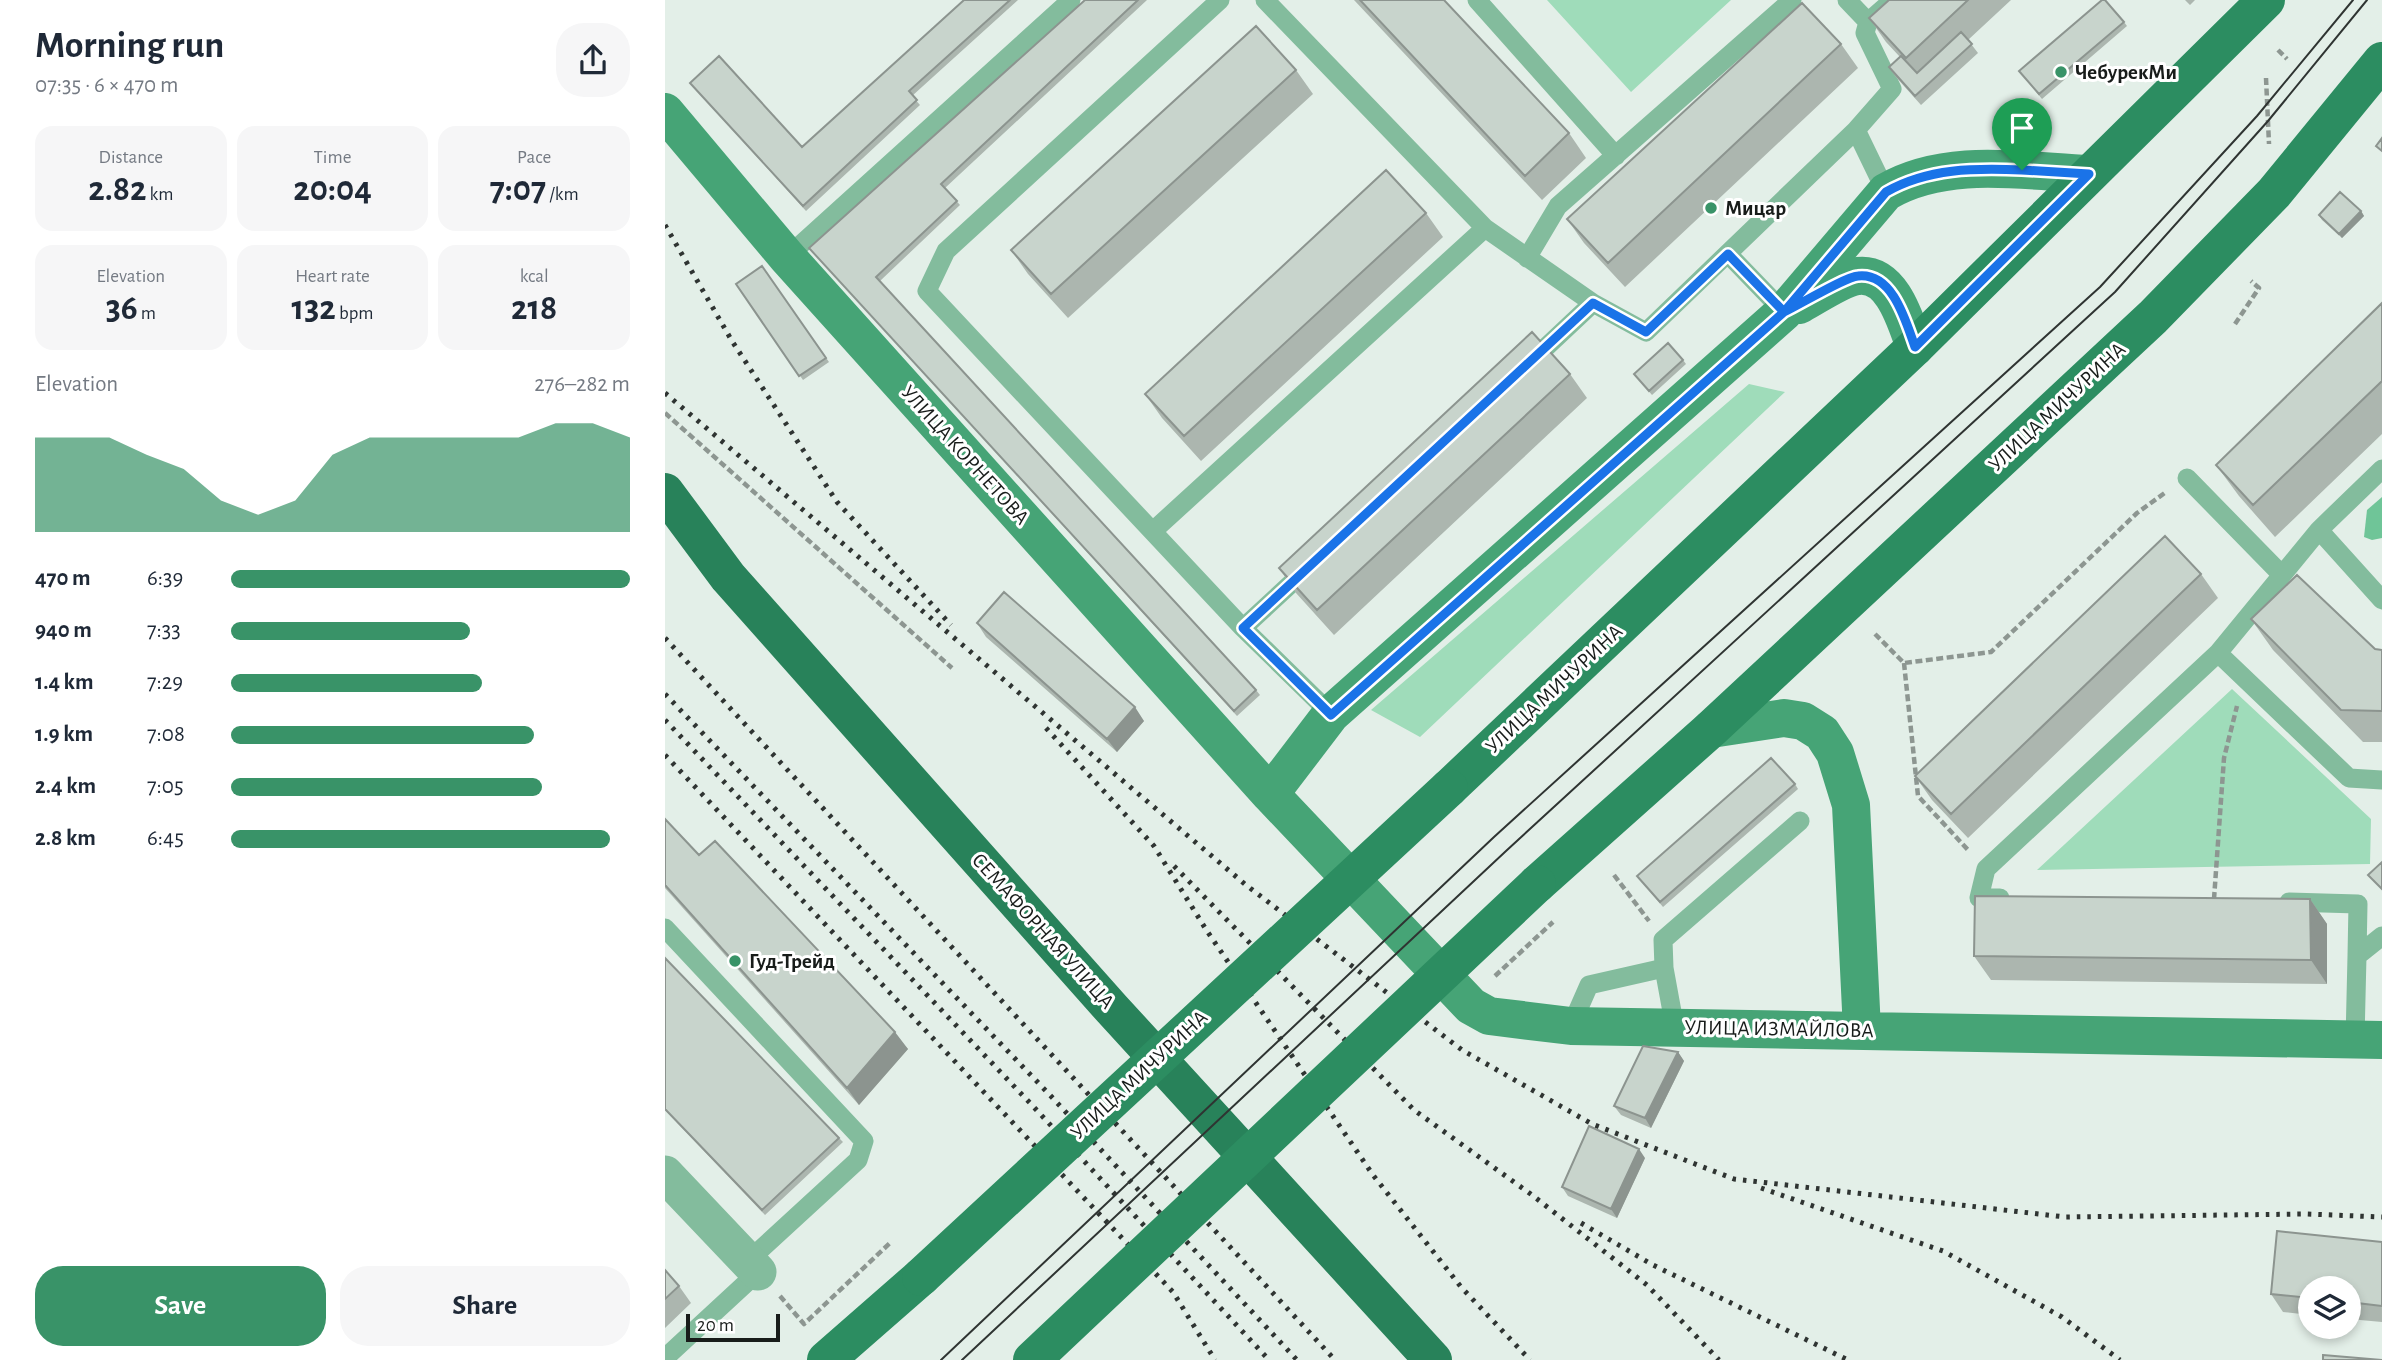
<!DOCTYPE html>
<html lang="en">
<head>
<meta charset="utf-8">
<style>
  :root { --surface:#fff; --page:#f6f6f7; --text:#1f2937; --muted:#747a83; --accent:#399368 }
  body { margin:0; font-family:"Alegreya Sans",sans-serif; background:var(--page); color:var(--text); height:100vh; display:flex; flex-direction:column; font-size:26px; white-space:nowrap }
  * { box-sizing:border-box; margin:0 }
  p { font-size:23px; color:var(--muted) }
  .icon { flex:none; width:38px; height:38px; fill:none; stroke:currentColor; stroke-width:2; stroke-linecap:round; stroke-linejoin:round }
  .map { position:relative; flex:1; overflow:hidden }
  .side { display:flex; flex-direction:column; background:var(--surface); width:665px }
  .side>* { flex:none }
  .controls { position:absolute; left:1633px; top:1276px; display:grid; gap:14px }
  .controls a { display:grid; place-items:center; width:63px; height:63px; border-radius:50%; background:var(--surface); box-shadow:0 4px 10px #0003; font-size:35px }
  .scale { position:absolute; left:21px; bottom:18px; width:94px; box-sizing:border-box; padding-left:7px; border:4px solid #181c1a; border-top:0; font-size:19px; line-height:24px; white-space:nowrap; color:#181c1a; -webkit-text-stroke:5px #fff; paint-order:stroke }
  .pin { position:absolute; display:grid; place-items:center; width:60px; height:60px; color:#fff; margin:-72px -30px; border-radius:50% 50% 50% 0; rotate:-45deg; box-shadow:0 0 7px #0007 }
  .pin .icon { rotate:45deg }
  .round { display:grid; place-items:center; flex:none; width:74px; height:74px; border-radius:28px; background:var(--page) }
  .head { display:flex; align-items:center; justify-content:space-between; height:119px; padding:0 35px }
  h1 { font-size:38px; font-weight:700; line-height:52px }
  .metrics { display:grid; grid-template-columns:repeat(3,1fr); gap:10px; height:119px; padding:7px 35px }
  .metrics div { display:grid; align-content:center; border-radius:18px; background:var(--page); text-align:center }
  .metrics b { font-size:35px; font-weight:700 }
  .metrics small { font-size:19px; font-weight:400 }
  .metrics p { font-size:19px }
  .chart { height:196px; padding:14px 35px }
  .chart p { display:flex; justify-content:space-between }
  .chart svg { width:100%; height:126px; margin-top:7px; fill:var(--accent); opacity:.7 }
  .cta { display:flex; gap:14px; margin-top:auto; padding:14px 35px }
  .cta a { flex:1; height:80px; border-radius:28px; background:var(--accent); color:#fff; font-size:28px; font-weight:700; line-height:80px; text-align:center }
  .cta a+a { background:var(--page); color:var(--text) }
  ul { padding:0 35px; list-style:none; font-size:23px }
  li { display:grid; grid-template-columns:112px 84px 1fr; align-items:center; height:52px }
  li i { height:18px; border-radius:9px; background:var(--accent) }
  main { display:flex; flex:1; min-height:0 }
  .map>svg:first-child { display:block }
  .green { fill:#9fdcba }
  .forest { fill:#6fc598 }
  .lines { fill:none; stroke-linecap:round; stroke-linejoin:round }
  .path { stroke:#8d9691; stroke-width:4.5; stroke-dasharray:7 3.5; stroke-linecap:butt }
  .service { stroke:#83bc9d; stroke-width:19 }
  .minor { stroke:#83bc9d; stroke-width:37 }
  .secondary { stroke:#46a476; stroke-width:38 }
  .primary { stroke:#2c8d61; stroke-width:38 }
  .trunk { stroke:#28825a; stroke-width:38 }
  .tram { stroke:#2f3432; stroke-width:2 }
  .rail { stroke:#2f3432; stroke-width:5; stroke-dasharray:3.5 7; stroke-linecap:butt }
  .path-bridge { stroke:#8d9691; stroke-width:4.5; stroke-dasharray:7 3.5; stroke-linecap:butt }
  .primary-bridge { stroke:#2c8d61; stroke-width:38 }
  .wall { fill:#acb6af }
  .shaded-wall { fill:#8c948f }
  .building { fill:#c8d4cc; stroke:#8c948f; stroke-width:2 }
  .route-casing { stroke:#fff; stroke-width:14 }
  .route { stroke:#1a73e8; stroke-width:9 }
  .poi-dot { fill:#399368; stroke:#fff; stroke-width:2.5 }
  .labels { text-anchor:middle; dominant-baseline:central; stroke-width:6; stroke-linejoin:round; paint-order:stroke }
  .poi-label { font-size:21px; font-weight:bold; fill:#181c1a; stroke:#fff; text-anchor:start }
  .street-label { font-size:21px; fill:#181c1a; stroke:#fff }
</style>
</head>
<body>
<main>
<section class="side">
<div class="head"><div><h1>Morning run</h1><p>07:35 · 6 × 470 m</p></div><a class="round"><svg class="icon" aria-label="share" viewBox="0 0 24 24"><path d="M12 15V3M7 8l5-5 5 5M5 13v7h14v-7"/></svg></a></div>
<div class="metrics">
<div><p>Distance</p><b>2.82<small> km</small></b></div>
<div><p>Time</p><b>20:04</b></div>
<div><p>Pace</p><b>7:07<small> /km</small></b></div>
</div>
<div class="metrics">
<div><p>Elevation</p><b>36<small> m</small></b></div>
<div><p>Heart rate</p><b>132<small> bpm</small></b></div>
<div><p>kcal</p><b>218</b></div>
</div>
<div class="chart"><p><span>Elevation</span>276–282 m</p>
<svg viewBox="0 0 160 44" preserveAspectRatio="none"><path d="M0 44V11L10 11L20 11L30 17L40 22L50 33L60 38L70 33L80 17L90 11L100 11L110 11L120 11L130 11L140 6L150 6L160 11V44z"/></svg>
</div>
<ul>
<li><b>470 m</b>6:39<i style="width:100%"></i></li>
<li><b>940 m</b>7:33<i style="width:60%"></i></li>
<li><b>1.4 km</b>7:29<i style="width:63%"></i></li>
<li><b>1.9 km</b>7:08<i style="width:76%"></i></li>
<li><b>2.4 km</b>7:05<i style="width:78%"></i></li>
<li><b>2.8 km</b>6:45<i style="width:95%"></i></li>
</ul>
<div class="cta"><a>Save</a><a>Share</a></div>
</section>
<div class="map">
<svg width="1717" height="1360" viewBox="0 0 1717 1360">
  <rect width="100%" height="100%" fill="#e3efe8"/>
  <path class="green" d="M882 0H1066L966 92Z
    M1084 384 1120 392 755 737 706 710Z
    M1567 689 1706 819 1705 864 1372 870Z"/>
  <path class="forest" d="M1717 497V538L1707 540 1699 537 1702 510Z"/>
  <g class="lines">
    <path class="path" d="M1613 50 1622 59
      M1601 78 1604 144
      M1570 324 1594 288 1586 281
      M0 413 287 668
      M1210 634 1239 663 1326 652 1472 513 1501 492
      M1239 663 1253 796 1304 851
      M949 875 984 921
      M1549 899 1559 758 1572 706
      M115 1296 139 1324 225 1243"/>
    <path class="service" d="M555 0 281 251 262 291 578 628 666 714
      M600 0 820 228 928 303 981 332 1191 130 1221 192
      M812 0 951 156
      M1182 0 1203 22
      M1191 130 1227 89 1200 33 1203 22 1228 0
      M1063 254 1119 312
      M122 257 406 0
      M862 258 893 206 1127 0
      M861 366 928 303
      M1717 469 1654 530 1717 600
      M1522 478 1617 575
      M1654 530 1553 653 1684 778 1717 780
      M488 531 820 228
      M578 628 644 567
      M1335 898H1314L1321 869 1553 653
      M1624 902 1693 904 1692 956
      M0 928 199 1141 193 1160 83 1261 93 1272 0 1358
      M906 1026 924 985 999 968
      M1010 1028 999 968 998 940 1135 821
      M1690 1040 1692 956 1717 936"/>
    <path class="minor" d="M0 1174 93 1272"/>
    <path class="secondary" d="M0 112 122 257 605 794 806 1006 824 1016 906 1026 1717 1040
      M1134 305C1147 298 1179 277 1193 276 1228 272 1241 323 1250 347
      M1046 729 1119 718 1138 721 1157 733 1170 753 1186 805 1197 1030
      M605 794 666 714 1119 312 1221 192C1281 157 1357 171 1424 174"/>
    <path class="primary" d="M784 788 1250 347 1601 0
      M872 884 1046 729 1488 317 1609 193 1717 61
      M161 1360 256 1277"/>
    <path class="trunk" d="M0 492 63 577 447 1009 768 1360"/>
    <path class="tram" d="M276 1360 829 837 1435 287 1592 116 1688 0
      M297 1360 841 851 1450 292 1603 121 1702 0"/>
    <path class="rail" d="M0 225 67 341 172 502 286 625
      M0 393 581 885 797 1050 927 1124 1069 1179 1400 1217 1642 1214 1717 1217
      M0 638 670 1360
      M0 694 383 1093 632 1360
      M0 720 365 1103 604 1360
      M381 728 489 846 542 931 708 1175 796 1287 865 1360
      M0 755 508 1292 550 1360
      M509 866 749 1110 867 1195 982 1285 1054 1360
      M1096 1188 1278 1251 1397 1317 1455 1360
      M916 1223 988 1265 1183 1360"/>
    <path class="path-bridge" d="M830 976 888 922"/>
    <path class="primary-bridge" d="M256 1277 784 788
      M367 1360 872 884"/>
  </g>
  <path class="wall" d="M299 0H353L247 96 255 105 141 211 25 83 137 147Z
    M420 0H482L280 188 295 205 215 281 591 690 595 695 572 716 144 248Z
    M689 0H779L904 133 921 158 877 200Z
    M1224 0H1346L1303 40 1313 53 1256 105 1230 76 1224 67 1235 57 1221 42 1204 18Z
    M1520 0H1530L1525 5Z
    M1459 22 1462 26 1377 99 1354 71Z
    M1176 44 1193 68 960 287 919 243 902 219Z
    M631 70 648 94 403 318 363 274 346 250Z
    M1696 211 1699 216 1677 238 1657 220 1654 215Z
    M761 213 778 237 536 461 497 418 480 394Z
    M97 266 164 362 138 380 71 284Z
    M1717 303V434L1610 537 1574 496 1551 465Z
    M1018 360 1021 364 987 395 969 374Z
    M905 374 922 398 669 635 631 593 614 568Z
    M1536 574 1553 598 1303 838 1267 800 1250 776Z
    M1586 619 1710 649 1717 650V742H1698L1608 650Z
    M312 623 479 721 452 752 321 637Z
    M1130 784 1133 789 998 907 972 876Z
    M0 819 34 855 243 1049 194 1105 0 888Z
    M1645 899 1662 924V984L1326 980 1309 956Z
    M0 958 174 1138 178 1142 100 1215 0 1110Z
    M1013 1052 1019 1061 986 1128 956 1115 949 1106Z
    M980 1158 952 1218 903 1196 897 1187Z
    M1717 1242V1322L1684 1319V1288H1645V1315L1618 1312 1606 1294Z
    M0 1270 14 1286 26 1303 0 1328Z"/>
  <path class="shaded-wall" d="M1696 211 1699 216 1677 238 1674 234Z
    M470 707 479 721 452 752 442 739Z
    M1645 899 1662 924V984L1646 960Z
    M230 1032 243 1049 194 1105 182 1088Z
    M1013 1052 1019 1061 986 1128 980 1118Z
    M974 1149 980 1158 952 1218 946 1209Z"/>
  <path class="building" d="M299 0H345L244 91 252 100 138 206 25 83 54 56 137 147Z
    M420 0H473L276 184 292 201 211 277 591 690 569 711 144 248Z
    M695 0H779L904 133 860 176Z
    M1224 0H1303L1241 58 1204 18Z
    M1437 0H1440L1459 22 1374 94 1354 71Z
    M1137 3 1176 44 943 263 902 219Z
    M591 26 631 70 386 294 346 250Z
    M1296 32 1307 44 1250 96 1224 67 1236 56 1252 73Z
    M1717 138V151L1711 146Z
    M721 170 761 213 519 436 480 394Z
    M1675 192 1696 211 1674 234 1654 215Z
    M97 266 161 358 134 376 71 284Z
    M1717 303V381L1588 505 1551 465Z
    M867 332 905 374 652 610 614 568Z
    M1003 343 1018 360 984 391 969 374Z
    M1500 536 1536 574 1286 814 1250 776Z
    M1632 575 1710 649 1717 650V711L1676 710 1586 619Z
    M339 592 470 707 442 739 312 623Z
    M1106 758 1130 784 995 902 972 876Z
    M0 819 34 855 50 841 230 1032 182 1088 0 885Z
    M1717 862V889L1703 875Z
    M1310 896 1645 899 1646 960 1309 956Z
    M0 958 174 1138 97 1210 0 1109Z
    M978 1046 1013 1052 980 1118 949 1106Z
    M924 1126 974 1149 946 1209 897 1187Z
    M1612 1231 1717 1242V1306L1684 1302V1288H1645V1298L1606 1294Z
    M0 1270 14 1286 0 1299Z
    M1658 1355 1717 1360H1658Z"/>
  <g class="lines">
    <defs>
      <path id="route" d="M1357 170C1310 168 1263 168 1221 192L1119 312 666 715 578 628 928 303 981 332 1063 254 1119 312C1134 305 1180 277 1193 276 1228 272 1241 322 1250 347L1424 174 1357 170"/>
    </defs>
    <use href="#route" class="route-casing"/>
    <use href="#route" class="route"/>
  </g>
  <g class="poi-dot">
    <circle cx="1396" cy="72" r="7"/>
    <circle cx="1046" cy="208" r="7"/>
    <circle cx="70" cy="961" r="7"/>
  </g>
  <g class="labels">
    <g class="poi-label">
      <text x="1410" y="72">ЧебурекМи</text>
      <text x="1060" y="208">Мицар</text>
      <text x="84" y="961">Гуд-Трейд</text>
    </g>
    <g class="street-label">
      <text transform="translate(1392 407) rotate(-43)">УЛИЦА МИЧУРИНА</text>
      <text transform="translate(300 455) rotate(48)">УЛИЦА КОРНЕТОВА</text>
      <text transform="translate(889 689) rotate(-43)">УЛИЦА МИЧУРИНА</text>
      <text transform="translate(378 931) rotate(48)">СЕМАФОРНАЯ УЛИЦА</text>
      <text transform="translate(1114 1029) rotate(1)">УЛИЦА ИЗМАЙЛОВА</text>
      <text transform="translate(474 1075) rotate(-43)">УЛИЦА МИЧУРИНА</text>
    </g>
  </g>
</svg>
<div class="controls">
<a><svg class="icon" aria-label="layers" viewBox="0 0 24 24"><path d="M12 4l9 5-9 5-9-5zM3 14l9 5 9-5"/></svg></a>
</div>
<div class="scale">20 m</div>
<div class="pin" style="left:1357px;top:170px;background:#1e9e55"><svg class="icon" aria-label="arrive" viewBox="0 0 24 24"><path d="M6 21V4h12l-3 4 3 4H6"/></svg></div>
</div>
</main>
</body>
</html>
